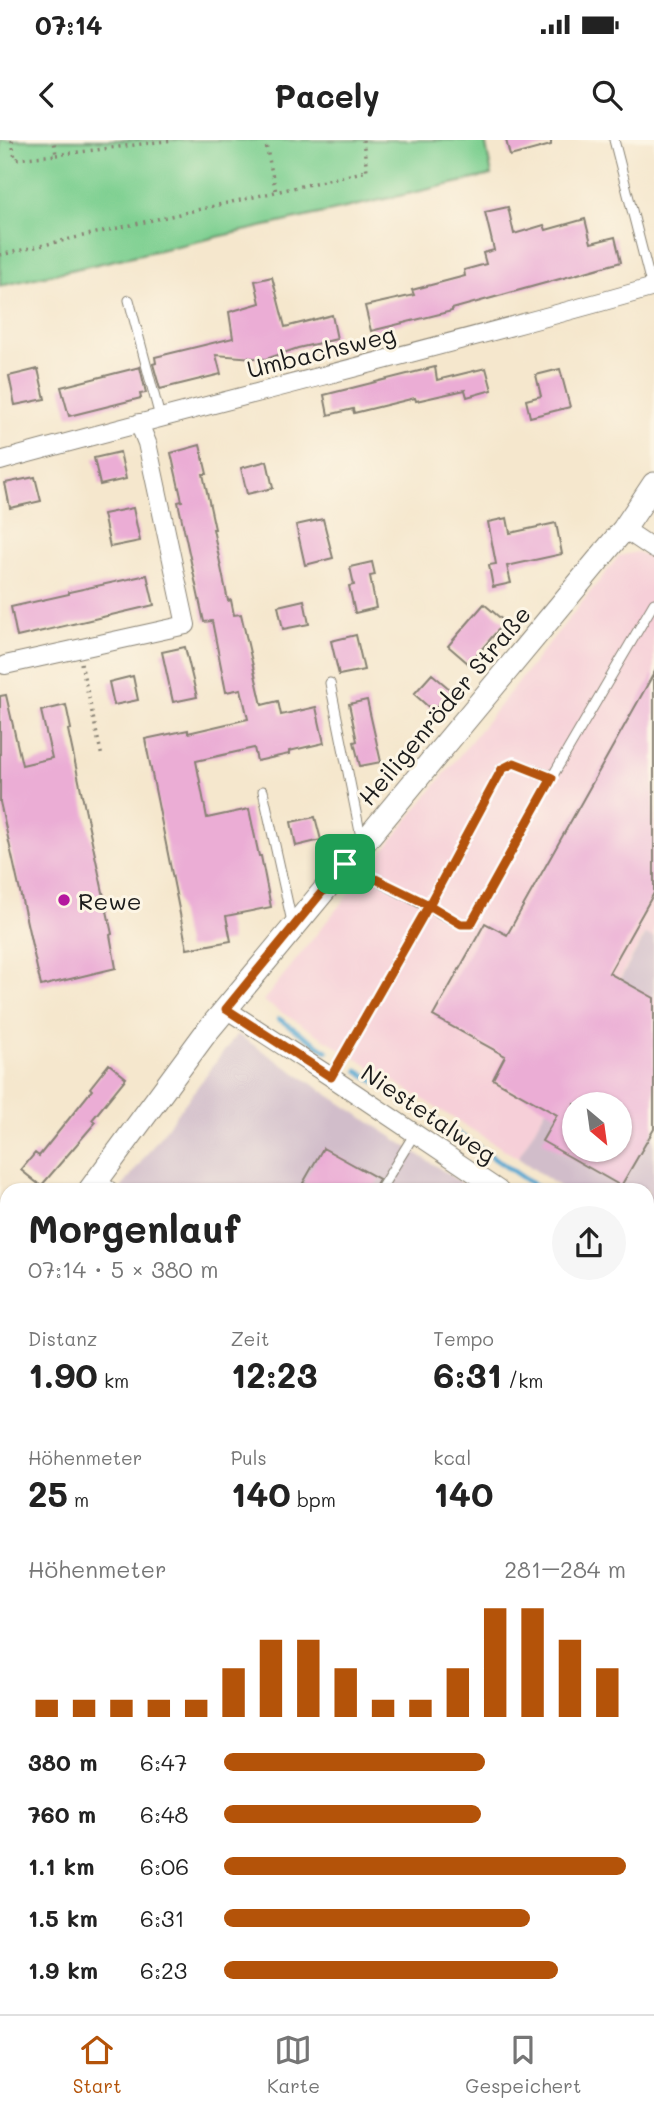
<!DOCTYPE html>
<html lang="de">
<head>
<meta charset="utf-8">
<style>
  :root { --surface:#fff; --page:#f6f6f6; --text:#222; --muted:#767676; --line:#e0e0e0; --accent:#b45309 }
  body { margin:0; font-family:Mali,sans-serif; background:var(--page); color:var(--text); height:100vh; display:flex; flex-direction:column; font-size:26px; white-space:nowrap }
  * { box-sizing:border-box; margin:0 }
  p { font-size:23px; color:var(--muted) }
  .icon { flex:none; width:38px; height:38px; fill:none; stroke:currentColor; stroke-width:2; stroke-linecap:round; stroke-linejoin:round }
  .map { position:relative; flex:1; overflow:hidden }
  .side { position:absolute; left:0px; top:1043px; width:654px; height:831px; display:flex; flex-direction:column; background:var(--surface); border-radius:21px 21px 0 0; box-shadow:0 2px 5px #0004 }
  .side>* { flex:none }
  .needle { width:46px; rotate:151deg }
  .tools { position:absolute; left:562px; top:952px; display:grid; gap:14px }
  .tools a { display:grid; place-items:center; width:70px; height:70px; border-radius:50%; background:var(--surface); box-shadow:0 2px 5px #0004; font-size:35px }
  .pin { position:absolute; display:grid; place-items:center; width:60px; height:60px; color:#fff; margin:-30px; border-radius:14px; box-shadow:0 4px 10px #0006 }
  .round { display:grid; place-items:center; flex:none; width:74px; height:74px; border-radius:37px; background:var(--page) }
  .summary { display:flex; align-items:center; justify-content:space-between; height:119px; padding:0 28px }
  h1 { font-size:38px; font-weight:700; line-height:52px }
  .figures { display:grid; grid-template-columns:repeat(3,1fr); gap:10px; height:119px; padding:7px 28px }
  .figures div { display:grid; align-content:center }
  .figures b { font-size:35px; font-weight:700 }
  .figures small { font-size:19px; font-weight:400 }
  .figures p { font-size:19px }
  .chart { height:196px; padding:14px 28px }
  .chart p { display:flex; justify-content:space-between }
  .chart svg { width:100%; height:126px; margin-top:7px; stroke:var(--accent); stroke-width:6 }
  ul { padding:0 28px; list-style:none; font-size:23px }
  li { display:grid; grid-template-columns:112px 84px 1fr; align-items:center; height:52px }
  li i { height:18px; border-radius:9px; background:var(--accent) }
  .status { display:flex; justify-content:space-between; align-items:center; height:49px; padding:0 35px; background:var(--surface); direction:ltr }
  .status svg { height:19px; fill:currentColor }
  header { display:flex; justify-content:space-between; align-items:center; height:91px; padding:0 28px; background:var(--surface); font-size:32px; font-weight:700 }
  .tabs { display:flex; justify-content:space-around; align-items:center; height:98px; border-top:2px solid var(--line); background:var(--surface); font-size:19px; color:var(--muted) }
  .tabs a { display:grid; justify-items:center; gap:4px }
  .tabs .selected { color:var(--accent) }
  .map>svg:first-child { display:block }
  .built { fill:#f6cfd8 }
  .industrial { fill:#d1bdca; fill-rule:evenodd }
  .green { fill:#7fd092; stroke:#4e7657; stroke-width:2 }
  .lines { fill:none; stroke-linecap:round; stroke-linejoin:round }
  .stream { stroke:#58a8d2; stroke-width:5 }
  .building { fill:#ebadd5; fill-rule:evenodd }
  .service-casing { stroke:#888274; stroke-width:11 }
  .minor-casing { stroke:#888274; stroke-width:20 }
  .tertiary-casing { stroke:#888274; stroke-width:25 }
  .primary-casing { stroke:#888274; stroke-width:32 }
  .path { stroke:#888274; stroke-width:3.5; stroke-dasharray:2 5; stroke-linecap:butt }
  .service { stroke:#fff; stroke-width:9 }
  .minor { stroke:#fff; stroke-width:18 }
  .tertiary { stroke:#fff; stroke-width:23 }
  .primary { stroke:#fff; stroke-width:30 }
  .route-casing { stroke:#fff; stroke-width:14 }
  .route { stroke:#b45309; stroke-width:9 }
  .poi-dot { fill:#b5179e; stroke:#fcf5e5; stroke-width:2.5 }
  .labels { text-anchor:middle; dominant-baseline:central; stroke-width:6; stroke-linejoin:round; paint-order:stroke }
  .street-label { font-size:24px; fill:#1c1c1c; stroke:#fcf5e5 }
  .poi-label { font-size:24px; fill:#1c1c1c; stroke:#fcf5e5; text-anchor:start }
</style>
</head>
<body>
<div class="status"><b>07:14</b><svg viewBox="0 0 49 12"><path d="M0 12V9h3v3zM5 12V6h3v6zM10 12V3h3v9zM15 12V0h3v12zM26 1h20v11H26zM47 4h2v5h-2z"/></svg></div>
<header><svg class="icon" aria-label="back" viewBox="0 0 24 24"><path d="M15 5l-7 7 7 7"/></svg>Pacely<svg class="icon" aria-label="search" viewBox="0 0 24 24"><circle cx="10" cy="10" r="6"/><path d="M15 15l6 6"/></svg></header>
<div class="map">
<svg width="654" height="1874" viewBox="0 0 654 1874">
  <rect width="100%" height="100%" fill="#fcf5e5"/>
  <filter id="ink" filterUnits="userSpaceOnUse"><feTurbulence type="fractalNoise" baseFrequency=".0143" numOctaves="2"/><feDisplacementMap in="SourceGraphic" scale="14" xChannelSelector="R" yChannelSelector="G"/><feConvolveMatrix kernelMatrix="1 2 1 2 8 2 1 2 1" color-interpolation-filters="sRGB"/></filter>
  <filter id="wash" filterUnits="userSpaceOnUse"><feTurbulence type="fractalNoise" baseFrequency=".00686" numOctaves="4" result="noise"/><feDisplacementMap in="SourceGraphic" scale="28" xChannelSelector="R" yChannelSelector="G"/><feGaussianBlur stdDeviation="1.57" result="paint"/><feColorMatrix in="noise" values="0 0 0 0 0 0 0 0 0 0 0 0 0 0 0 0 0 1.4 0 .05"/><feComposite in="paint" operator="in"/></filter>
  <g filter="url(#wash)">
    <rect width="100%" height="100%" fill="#f5e7cd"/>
    <path class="built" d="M637 412 654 420V798L645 794 518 1018 263 861 619 416Z
      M7 1199V1519H0V1209Z
      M0 1553H7V1690H0Z"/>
    <path class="industrial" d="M646 794 654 798V1111L648 1107V1050H564L518 1018ZM574 964H620V1010H574Z
      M237 894 472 1050H120Z
      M648 1167 654 1172V1523H648Z
      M648 1558H654V1702H648Z
      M648 1787H654V1874H83L82 1867H648Z"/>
    <path class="green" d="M0 0H485L492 35 0 146Z"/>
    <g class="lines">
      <path class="stream" d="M279 879 327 911
        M358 931 451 989 541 1050"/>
    </g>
    <g id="blocks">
      <path class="building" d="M506 0H551V5L510 16Z
        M508 67 514 94 544 85 546 90 585 79 591 103 615 97 621 122 452 169V171L371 191 365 166 414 155 412 150 465 136 464 130 486 124 483 113 494 110 485 72Z
        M272 137 285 187 332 175 337 199 298 208 266 219 216 215 221 234 160 249 153 224 156 223 155 217 233 198 229 172 260 163 255 141Z
        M140 227 146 253 140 254 141 258 69 276 61 247Z
        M435 227 437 240 486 228 492 250 467 257 465 250 416 261 415 258 354 273 353 269 328 275 324 255Z
        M38 229 45 259 15 265 9 236Z
        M560 229 570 267 530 277 526 260 541 256 536 235Z
        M200 305 207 334H203L215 389H213L228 461 231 460 234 475 241 474 262 565 278 561 281 575 316 567 324 603 289 611V614L257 621 254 608 196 621 207 678 249 669 259 716H261L271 767 226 776 231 801 187 809 145 599 188 590V593L248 579 241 549 226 552 212 481 204 482 178 362 182 361 171 313Z
        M120 312 126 339 100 345 94 318Z
        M267 321 273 348 247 354 241 328Z
        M35 337 41 361 10 368 5 343Z
        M133 368 140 401 110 407 103 374Z
        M507 378 510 393 556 383 562 414 507 426 511 443 493 447 489 425 496 424 488 382Z
        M323 379 333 418 305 425 296 385Z
        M372 422 375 435 370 436 376 468 355 473 349 446 354 445 350 427Z
        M147 435 154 465 17 497 11 467 69 454V452Z
        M304 460 309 484 283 489 278 466Z
        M484 464 505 482 469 524 448 506Z
        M356 495 364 530 339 535 331 501Z
        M185 507 197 557 173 562 162 512Z
        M654 533V753L609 833 654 858V989L621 1046 542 1001 557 975 493 939 505 916 433 876 485 783 507 795ZM574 964H620V1010H574Z
        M432 534 451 550 433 571 414 554Z
        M133 536 138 560 114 565 109 542Z
        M6 555 22 625 52 618 41 571 66 565 71 589 68 590 112 794 110 795 116 828 41 846 0 662V556Z
        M367 560 381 622 360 626 354 602 357 601 349 564Z
        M315 677 321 700 296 706 291 682Z
        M109 924 126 938 92 980 95 983 41 1046 21 1030 35 1013 39 1016 92 950 90 948Z
        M323 1008 379 1039 373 1050H316L303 1043Z"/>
    </g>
  </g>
  <g filter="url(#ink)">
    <use href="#blocks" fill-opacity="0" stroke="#888274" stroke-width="2"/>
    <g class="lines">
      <defs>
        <path id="service" d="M614 0 652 148
          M129 160 160 277
          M330 543 362 702
          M263 651 292 782
          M347 725 461 784H471L552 637
          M331 937 429 765 502 629 514 623 552 637 654 463
          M100 1039 116 1050
          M380 1050 415 993
          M648 1135 654 1124
          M0 1431 7 1419
          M0 1462 7 1465
          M648 1581H654
          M0 1664 7 1663
          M648 1682H654
          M648 1810H654
          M591 1867V1874"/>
        <path id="minor" d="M0 321C217 261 437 209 654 147
          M624 389 654 409
          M5 525 186 485 147 303 139 283
          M226 869 331 937 499 1050
          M648 1149 654 1154
          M648 1536 654 1537
          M0 1537 7 1536"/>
        <path id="tertiary" d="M90 1050 205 894 624 389 654 344
          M0 1178 7 1168"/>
        <path id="primary" d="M648 1726H654
          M0 1738 7 1737
          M648 1756H654
          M0 1773 7 1772"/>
      </defs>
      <use href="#service" class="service-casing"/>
      <use href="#minor" class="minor-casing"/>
      <use href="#tertiary" class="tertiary-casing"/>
      <use href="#primary" class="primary-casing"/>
      <path class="path" d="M12 0 15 19 56 15 54 0
        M265 0 276 52
        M56 15 173 0
        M0 115 367 31 363 0
        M81 523 102 617"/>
      <use href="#service" class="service"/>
      <use href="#minor" class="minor"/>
      <use href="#tertiary" class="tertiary"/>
      <use href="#primary" class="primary"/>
    </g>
  </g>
  <g class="lines" filter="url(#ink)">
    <defs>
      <path id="route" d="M345 724 226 869 331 937 429 765 461 784H471L552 638 514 623 502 629 429 765 345 724"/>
    </defs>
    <use href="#route" class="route-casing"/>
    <use href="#route" class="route"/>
  </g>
  <circle class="poi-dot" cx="64" cy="760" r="7"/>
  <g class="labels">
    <g class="street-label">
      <text transform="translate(321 211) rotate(-14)">Umbachsweg</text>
      <text transform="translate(444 565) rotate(-50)">Heiligenröder Straße</text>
      <text transform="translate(429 973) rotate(34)">Niestetalweg</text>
    </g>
    <g class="poi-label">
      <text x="78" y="760">Rewe</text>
    </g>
  </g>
</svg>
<div class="tools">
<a><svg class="needle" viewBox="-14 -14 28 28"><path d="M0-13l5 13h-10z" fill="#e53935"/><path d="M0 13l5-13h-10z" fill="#767676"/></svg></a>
</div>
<div class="pin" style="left:345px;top:724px;background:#1e9e55"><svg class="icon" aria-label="arrive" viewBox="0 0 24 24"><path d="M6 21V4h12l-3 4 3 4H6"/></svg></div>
<section class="side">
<div class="summary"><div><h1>Morgenlauf</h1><p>07:14 · 5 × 380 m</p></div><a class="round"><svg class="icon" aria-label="share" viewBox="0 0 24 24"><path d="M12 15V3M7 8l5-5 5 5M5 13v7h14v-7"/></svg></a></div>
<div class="figures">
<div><p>Distanz</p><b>1.90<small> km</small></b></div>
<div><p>Zeit</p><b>12:23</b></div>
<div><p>Tempo</p><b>6:31<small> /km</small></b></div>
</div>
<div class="figures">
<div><p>Höhenmeter</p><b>25<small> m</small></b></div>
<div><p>Puls</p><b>140<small> bpm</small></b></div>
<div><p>kcal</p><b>140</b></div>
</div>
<div class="chart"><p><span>Höhenmeter</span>281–284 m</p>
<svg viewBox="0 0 160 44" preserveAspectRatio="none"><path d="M5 44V38M15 44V38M25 44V38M35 44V38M45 44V38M55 44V27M65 44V17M75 44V17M85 44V27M95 44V38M105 44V38M115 44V27M125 44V6M135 44V6M145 44V17M155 44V27"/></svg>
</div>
<ul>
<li><b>380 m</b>6:47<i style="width:65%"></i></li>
<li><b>760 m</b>6:48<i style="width:64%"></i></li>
<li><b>1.1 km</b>6:06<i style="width:100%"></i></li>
<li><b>1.5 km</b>6:31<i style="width:76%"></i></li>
<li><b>1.9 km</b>6:23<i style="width:83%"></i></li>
</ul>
</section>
</div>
<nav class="tabs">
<a class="selected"><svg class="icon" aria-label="home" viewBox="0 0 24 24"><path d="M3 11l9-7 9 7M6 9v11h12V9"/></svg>Start</a>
<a><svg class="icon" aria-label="map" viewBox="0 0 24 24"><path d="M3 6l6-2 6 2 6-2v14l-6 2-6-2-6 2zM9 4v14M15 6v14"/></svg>Karte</a>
<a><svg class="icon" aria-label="saved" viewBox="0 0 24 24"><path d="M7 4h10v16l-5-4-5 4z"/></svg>Gespeichert</a>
</nav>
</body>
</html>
